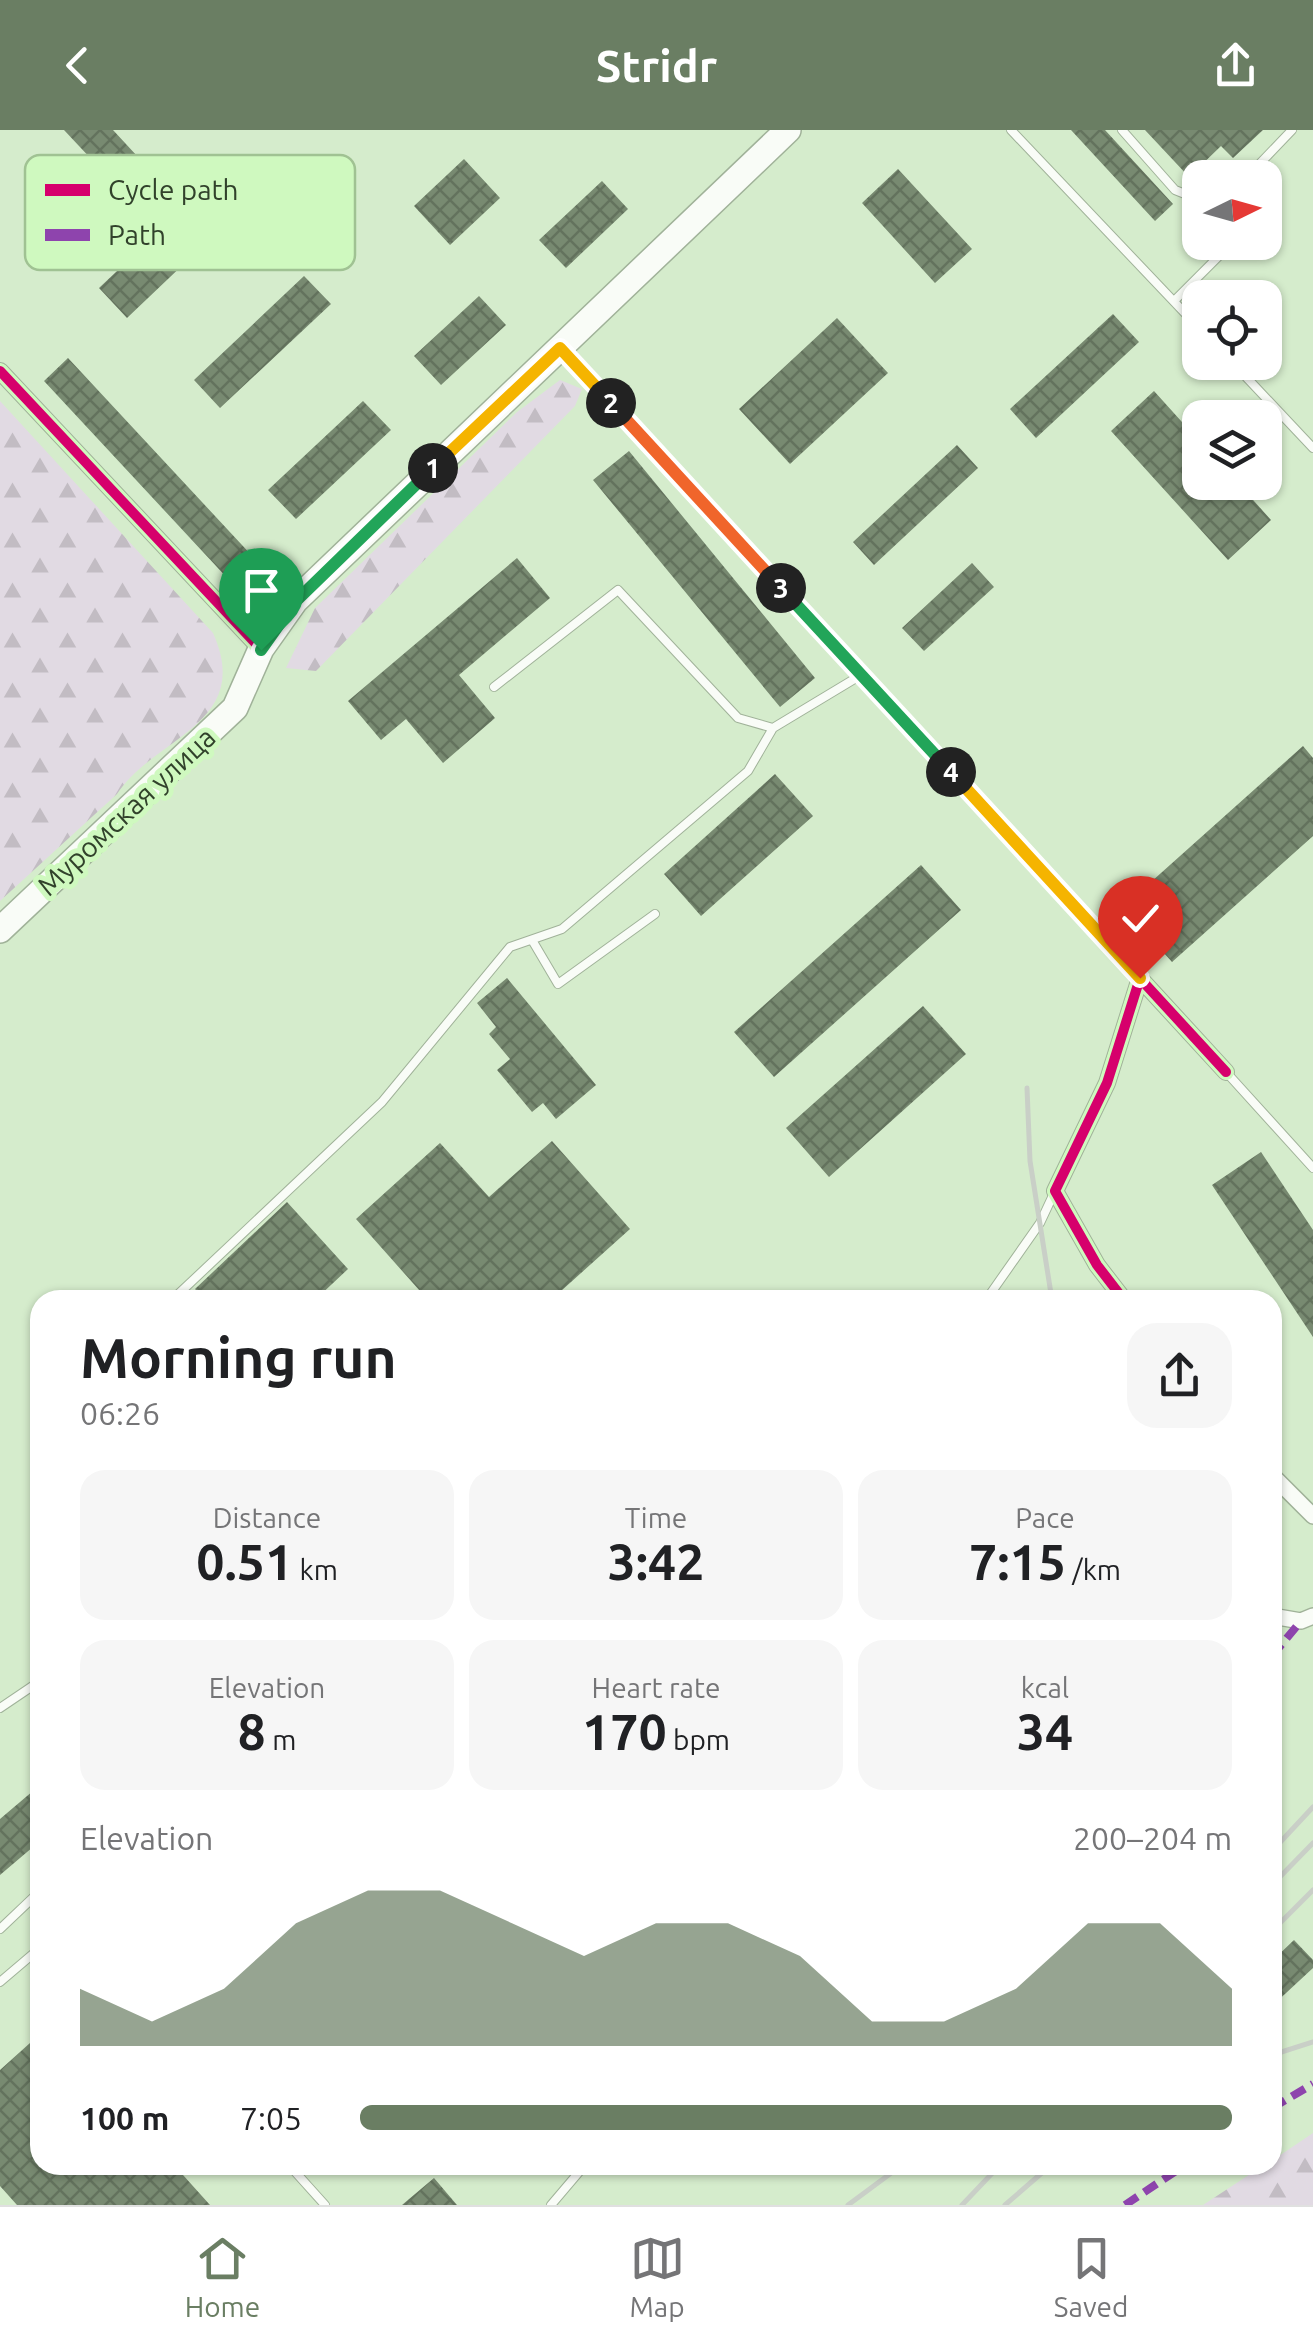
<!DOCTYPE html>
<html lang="en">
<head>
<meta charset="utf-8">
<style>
  :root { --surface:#fff; --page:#f6f6f6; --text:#202124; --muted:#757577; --line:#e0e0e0; --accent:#6a7e63 }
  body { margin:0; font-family:Ubuntu,sans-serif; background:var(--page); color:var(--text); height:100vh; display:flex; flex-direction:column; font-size:38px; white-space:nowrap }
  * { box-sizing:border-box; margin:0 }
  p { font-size:32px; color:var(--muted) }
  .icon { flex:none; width:55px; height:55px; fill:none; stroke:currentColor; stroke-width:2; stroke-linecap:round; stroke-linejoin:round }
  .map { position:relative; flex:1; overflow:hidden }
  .sheet { position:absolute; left:30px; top:1160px; width:1252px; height:885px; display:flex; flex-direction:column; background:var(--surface); border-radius:30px; box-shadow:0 2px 8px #0004 }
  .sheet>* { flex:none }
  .needle { width:65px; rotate:85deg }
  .controls { position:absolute; left:1182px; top:30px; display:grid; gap:20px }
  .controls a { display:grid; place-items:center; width:100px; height:100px; border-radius:20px; background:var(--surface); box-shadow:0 2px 8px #0004; font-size:50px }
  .pin { position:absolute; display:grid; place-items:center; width:85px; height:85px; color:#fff; margin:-102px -42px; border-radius:50% 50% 50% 0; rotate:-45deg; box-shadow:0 0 10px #0007 }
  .pin .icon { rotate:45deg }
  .km { position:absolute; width:50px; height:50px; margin:-25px; border-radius:50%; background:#222; color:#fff; font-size:28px; line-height:50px; text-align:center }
  .round { display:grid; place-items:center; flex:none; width:105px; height:105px; border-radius:30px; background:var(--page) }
  .overview { display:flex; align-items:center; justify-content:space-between; height:170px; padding:0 50px }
  h1 { font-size:55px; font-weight:700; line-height:75px }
  .metrics { display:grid; grid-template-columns:repeat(3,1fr); gap:15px; height:170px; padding:10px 50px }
  .metrics div { display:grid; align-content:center; border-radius:25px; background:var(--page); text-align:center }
  .metrics b { font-size:50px; font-weight:700 }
  .metrics small { font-size:28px; font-weight:400 }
  .metrics p { font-size:28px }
  .chart { height:280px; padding:20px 50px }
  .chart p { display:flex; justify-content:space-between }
  .chart svg { width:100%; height:180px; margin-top:10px; fill:var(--accent); opacity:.7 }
  ul { padding:0 50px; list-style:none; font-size:32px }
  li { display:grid; grid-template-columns:160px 120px 1fr; align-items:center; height:75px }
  li i { height:25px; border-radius:12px; background:var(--accent) }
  header { display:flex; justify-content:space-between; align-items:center; height:130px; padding:0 50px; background:var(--accent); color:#fff; font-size:45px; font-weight:700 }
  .tab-bar { display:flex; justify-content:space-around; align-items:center; height:140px; border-top:2px solid var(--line); background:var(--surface); font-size:28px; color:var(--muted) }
  .tab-bar a { display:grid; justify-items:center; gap:5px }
  .tab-bar .selected { color:var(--accent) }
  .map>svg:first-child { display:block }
  .forest { fill:url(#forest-firs) }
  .building { fill:url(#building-cross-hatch) }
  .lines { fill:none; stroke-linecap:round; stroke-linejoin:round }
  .service-casing { stroke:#a0b299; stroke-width:10 }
  .minor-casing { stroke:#a0b299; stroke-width:18 }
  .primary-casing { stroke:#a0b299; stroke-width:28 }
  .service { stroke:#f9fcf7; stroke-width:8 }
  .minor { stroke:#f9fcf7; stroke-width:15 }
  .primary { stroke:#f9fcf7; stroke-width:25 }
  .rail { stroke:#c9cfc7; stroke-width:5 }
  .quiet { stroke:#8e44ad; stroke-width:8; stroke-dasharray:15 8; stroke-linecap:butt }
  .cycleway-casing { stroke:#cff9bf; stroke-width:16 }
  .cycleway { stroke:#d6006c; stroke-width:10 }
  .split-1-casing { stroke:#fff; stroke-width:20 }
  .split-2-casing { stroke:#fff; stroke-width:20 }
  .split-3-casing { stroke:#fff; stroke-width:20 }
  .split-4-casing { stroke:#fff; stroke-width:20 }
  .split-5-casing { stroke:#fff; stroke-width:20 }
  .split-1 { stroke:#22a559; stroke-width:12 }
  .split-2 { stroke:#f5b400; stroke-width:12 }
  .split-3 { stroke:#f0652b; stroke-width:12 }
  .split-4 { stroke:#22a559; stroke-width:12 }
  .split-5 { stroke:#f5b400; stroke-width:12 }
  .labels { text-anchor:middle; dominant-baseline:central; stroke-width:10; stroke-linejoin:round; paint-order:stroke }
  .street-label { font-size:28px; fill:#31422b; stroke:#cff9bf }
  .key { fill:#cff9bf; stroke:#a0c293; stroke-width:2.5 }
  .key-label { font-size:28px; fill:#31422b }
</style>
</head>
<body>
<header><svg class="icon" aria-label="back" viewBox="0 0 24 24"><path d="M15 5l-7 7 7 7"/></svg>Stridr<svg class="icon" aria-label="share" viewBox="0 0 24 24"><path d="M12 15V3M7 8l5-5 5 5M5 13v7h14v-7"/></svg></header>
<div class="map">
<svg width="1313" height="2075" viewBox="0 0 1313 2075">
  <defs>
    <pattern id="forest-firs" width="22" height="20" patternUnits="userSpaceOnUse" patternTransform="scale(2.5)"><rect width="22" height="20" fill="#e1dae3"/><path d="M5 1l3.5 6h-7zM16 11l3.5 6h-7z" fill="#c2bcc3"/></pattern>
    <pattern id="building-cross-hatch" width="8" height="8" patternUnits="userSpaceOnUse" patternTransform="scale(2.5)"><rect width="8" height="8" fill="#788a71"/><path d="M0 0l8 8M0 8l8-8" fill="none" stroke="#63725d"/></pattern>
  </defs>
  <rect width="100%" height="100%" fill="#d5eccc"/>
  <path class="forest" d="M560 250 582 259 575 276 316 541 286 538 315 478 517 282Z
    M0 271 213 503C254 594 154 607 117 664L0 771Z
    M1313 2003V2075H1203L1264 2035H1272L1273 2030Z"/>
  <path class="building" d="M64 0H113L150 40 124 64Z
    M1071 0H1105L1173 74 1155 91Z
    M1145 0H1263L1233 28 1221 16 1189 47Z
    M464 29 500 68 450 115 414 76Z
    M898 39 972 119 935 153 862 73Z
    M223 41 251 70 127 188 99 158Z
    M602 51 628 79 566 138 539 110Z
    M304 146 331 174 220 278 194 250Z
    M479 166 506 195 441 255 414 226Z
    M1113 184 1139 212 1036 308 1010 279Z
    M837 188 888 243 790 334 739 279Z
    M68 228 255 429 230 451 44 251Z
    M1154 261 1200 312V352H1237L1271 390 1228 430 1111 301Z
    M363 271 391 300 296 389 268 360Z
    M957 315 978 338 874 435 853 412Z
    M629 321 815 548 780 577 593 350Z
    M517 428 550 468 459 545 495 588 443 633 406 589 381 610 348 571Z
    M972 433 994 457 924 521 902 498Z
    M1303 616 1313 628V706L1172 832 1123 777Z
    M775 644 813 686 701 786 664 744Z
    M921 735 961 780 774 947 734 902Z
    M507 848 596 955 556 989 543 973 532 982 497 940 510 929 489 904 496 897 477 873Z
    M923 876 966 924 829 1047 786 998Z
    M552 1011 630 1099 551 1170H428L356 1089 440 1013 489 1067Z
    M1261 1022 1313 1100V1207L1212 1055Z
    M287 1072 348 1139 315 1170H205L195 1159Z
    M40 1655V1711L0 1745V1689Z
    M1294 1810 1313 1830V1838L1272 1876V1831Z
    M40 1904V2035H174L210 2075H17L0 2056V1940Z
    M434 2048 457 2075H402Z"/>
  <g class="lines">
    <defs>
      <path id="service" d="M1011 0 1200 199
        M1122 0 1175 60 1200 70
        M1246 48 1292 0
        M1174 171 1220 125 1215 112
        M1232 232 1313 318
        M494 557 618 460 738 588 773 598 861 545
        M532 810 558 854 655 784
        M1226 942 1313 1038
        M172 1170 382 972 510 817 562 799 748 641 773 598
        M986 1170 1040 1093 1055 1061
        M0 1578 40 1551
        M0 1799 40 1761
        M0 1852 40 1818
        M289 2035 325 2075
        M551 2075 585 2035"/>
      <path id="minor" d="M561 218 1226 942
        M0 241 261 519
        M1124 1170 1097 1135 1055 1061 1107 953 1140 848
        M1272 1345 1313 1386
        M1272 1486 1301 1491 1313 1486"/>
      <path id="primary" d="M0 800 235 578 261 519 295 471 788 0"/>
    </defs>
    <use href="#service" class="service-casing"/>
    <use href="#minor" class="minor-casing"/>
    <use href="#primary" class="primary-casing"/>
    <use href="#service" class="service"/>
    <use href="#minor" class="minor"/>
    <use href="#primary" class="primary"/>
    <path class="rail" d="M1027 958 1030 1031 1052 1170
      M1272 1721 1313 1677
      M1272 1755 1313 1713
      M1272 1801 1313 1760
      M1272 1925 1313 1912
      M848 2075 902 2035
      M962 2075 1000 2035
      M1005 2075 1051 2035"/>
    <path class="quiet" d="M1272 1526 1301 1491
      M1272 1978 1313 1954
      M1125 2075 1185 2035"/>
    <defs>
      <path id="cycleway" d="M561 218 1226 942
        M0 241 261 519
        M1124 1170 1097 1135 1055 1061 1107 953 1140 848"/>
    </defs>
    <use href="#cycleway" class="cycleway-casing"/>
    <use href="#cycleway" class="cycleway"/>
  </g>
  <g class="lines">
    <defs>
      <path id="split-1" d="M261 520 295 472 433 338"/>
      <path id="split-2" d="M433 338 560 218 611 273"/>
      <path id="split-3" d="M611 273 781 458"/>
      <path id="split-4" d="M781 458 951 642"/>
      <path id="split-5" d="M951 642 1140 848"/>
    </defs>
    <use href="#split-1" class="split-1-casing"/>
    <use href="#split-2" class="split-2-casing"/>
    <use href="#split-3" class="split-3-casing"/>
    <use href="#split-4" class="split-4-casing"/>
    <use href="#split-5" class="split-5-casing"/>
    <use href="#split-1" class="split-1"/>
    <use href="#split-2" class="split-2"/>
    <use href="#split-3" class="split-3"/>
    <use href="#split-4" class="split-4"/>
    <use href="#split-5" class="split-5"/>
  </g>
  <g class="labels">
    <g class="street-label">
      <text transform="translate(126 681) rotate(-43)">Муромская улица</text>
    </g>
  </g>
  <rect x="25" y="25" width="330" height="115" rx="15" class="key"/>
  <rect x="45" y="54" width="45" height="12" fill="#d6006c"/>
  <rect x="45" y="99" width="45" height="12" fill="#8e44ad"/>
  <g class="key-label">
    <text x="108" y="70">Cycle path</text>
    <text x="108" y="115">Path</text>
  </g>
</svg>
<div class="controls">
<a><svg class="needle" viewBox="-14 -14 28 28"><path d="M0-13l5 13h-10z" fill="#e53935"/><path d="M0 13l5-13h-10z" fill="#757577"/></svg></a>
<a><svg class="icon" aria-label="locate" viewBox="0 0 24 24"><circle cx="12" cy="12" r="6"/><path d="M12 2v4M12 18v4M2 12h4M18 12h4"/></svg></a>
<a><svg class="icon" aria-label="layers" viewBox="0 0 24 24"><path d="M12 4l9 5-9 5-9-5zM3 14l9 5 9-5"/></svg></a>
</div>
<div class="pin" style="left:261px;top:520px;background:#1e9e55"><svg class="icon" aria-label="arrive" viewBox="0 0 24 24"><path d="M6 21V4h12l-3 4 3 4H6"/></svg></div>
<div class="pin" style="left:1140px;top:848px;background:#d93025"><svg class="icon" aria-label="check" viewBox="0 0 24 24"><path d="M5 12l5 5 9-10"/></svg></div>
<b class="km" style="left:433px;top:338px">1</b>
<b class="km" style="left:611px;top:273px">2</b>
<b class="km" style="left:781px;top:458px">3</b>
<b class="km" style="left:951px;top:642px">4</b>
<section class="sheet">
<div class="overview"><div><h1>Morning run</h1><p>06:26</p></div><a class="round"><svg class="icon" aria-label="share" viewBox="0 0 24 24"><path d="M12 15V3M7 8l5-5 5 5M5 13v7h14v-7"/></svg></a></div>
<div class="metrics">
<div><p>Distance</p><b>0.51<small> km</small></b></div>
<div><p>Time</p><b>3:42</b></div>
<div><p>Pace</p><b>7:15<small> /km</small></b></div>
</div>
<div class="metrics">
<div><p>Elevation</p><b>8<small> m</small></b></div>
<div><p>Heart rate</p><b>170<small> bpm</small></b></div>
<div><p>kcal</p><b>34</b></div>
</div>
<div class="chart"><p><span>Elevation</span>200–204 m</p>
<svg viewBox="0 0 160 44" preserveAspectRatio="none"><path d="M0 44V30L10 38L20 30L30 14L40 6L50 6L60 14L70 22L80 14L90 14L100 22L110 38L120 38L130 30L140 14L150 14L160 30V44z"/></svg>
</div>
<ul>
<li><b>100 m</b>7:05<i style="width:100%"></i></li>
</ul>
</section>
</div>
<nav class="tab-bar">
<a class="selected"><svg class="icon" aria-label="home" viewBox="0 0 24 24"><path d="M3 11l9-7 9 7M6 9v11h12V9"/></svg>Home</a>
<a><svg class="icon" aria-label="map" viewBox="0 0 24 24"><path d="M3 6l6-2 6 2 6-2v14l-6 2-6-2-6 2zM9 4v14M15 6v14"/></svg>Map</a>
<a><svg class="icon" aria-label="saved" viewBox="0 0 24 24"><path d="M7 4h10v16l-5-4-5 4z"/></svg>Saved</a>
</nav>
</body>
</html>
